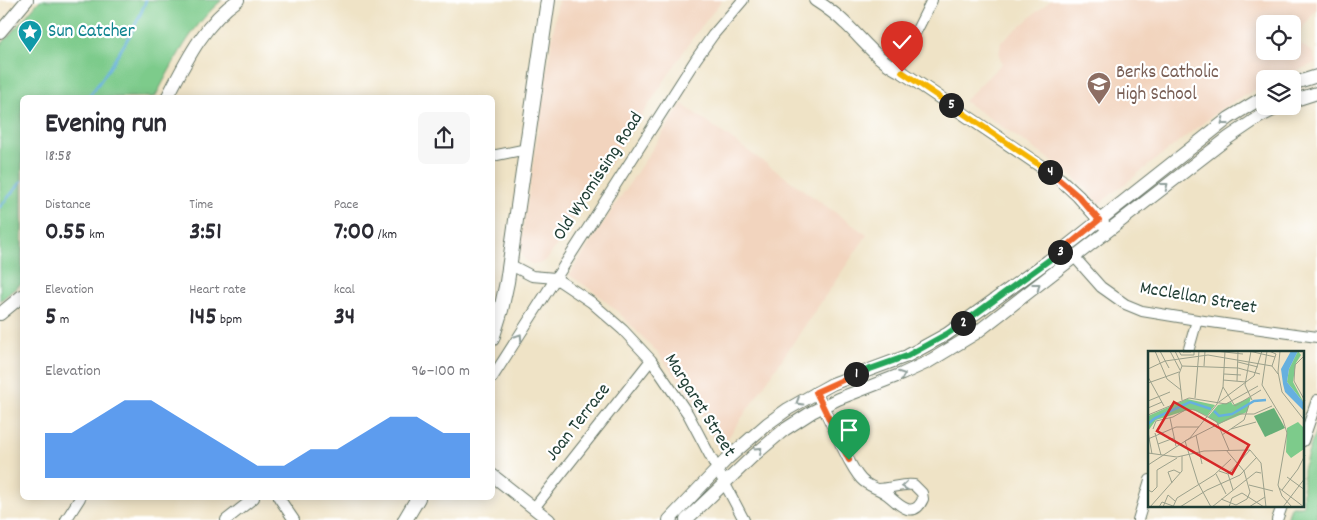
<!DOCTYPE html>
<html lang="en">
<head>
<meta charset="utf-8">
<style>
  :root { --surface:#fff; --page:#f7f7f7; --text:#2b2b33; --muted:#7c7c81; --accent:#1a73e8 }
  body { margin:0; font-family:Dekko,sans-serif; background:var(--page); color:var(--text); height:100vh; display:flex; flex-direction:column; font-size:19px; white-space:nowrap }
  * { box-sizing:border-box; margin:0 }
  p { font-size:16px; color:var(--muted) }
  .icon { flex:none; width:28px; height:28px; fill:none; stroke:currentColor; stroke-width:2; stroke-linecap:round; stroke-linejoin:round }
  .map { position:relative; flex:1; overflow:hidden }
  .sheet { position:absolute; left:20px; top:95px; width:475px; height:405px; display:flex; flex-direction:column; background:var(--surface); border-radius:8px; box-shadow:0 2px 12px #0003 }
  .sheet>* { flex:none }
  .buttons { position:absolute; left:1256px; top:15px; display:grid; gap:10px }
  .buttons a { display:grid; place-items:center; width:45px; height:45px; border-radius:8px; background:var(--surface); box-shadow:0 2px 12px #0003; font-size:25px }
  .pin { position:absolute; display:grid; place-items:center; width:42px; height:42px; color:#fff; margin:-51px -21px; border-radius:50% 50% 50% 0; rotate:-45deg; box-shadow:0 0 5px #0007 }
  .pin .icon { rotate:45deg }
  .km { position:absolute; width:25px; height:25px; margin:-12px; border-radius:50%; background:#222; color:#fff; font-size:14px; line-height:25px; text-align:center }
  .round { display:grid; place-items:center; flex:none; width:52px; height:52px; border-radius:8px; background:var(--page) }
  .overview { display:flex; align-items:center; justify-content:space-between; height:85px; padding:0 25px }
  h1 { font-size:28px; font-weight:700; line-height:38px }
  .stats { display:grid; grid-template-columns:repeat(3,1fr); gap:8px; height:85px; padding:5px 25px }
  .stats div { display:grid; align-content:center }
  .stats b { font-size:25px; font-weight:700 }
  .stats small { font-size:14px; font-weight:400 }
  .stats p { font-size:14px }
  .chart { height:140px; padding:10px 25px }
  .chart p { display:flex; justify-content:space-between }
  .chart svg { width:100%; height:90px; margin-top:5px; fill:var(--accent); opacity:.7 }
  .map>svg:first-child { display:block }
  .built { fill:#f2d4be; fill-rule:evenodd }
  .green { fill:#7dcb8b; stroke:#4e8460 }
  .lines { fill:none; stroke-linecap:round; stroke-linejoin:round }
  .stream { stroke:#66b0df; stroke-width:2.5 }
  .minor-casing { stroke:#687767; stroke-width:12 }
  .tertiary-casing { stroke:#687767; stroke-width:14 }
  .secondary-casing { stroke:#687767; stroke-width:16 }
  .minor { stroke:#fff; stroke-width:10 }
  .tertiary { stroke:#fff; stroke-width:12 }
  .secondary { stroke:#fff; stroke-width:14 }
  .oneway { stroke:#8f9e9a }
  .split-1-casing { stroke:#fff; stroke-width:10 }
  .split-2-casing { stroke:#fff; stroke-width:10 }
  .split-3-casing { stroke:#fff; stroke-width:10 }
  .split-4-casing { stroke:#fff; stroke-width:10 }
  .split-5-casing { stroke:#fff; stroke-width:10 }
  .split-6-casing { stroke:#fff; stroke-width:10 }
  .split-1 { stroke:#f0652b; stroke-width:6 }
  .split-2 { stroke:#22a559; stroke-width:6 }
  .split-3 { stroke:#22a559; stroke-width:6 }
  .split-4 { stroke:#f0652b; stroke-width:6 }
  .split-5 { stroke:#f5b400; stroke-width:6 }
  .split-6 { stroke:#f5b400; stroke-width:6 }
  .labels { text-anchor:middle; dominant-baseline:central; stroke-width:4.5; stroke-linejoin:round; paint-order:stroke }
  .culture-label { font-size:19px; fill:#0d838f; stroke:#fff; text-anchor:start }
  .education-label { font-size:19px; fill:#785e54; stroke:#fff; text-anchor:start }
  .street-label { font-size:19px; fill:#1f3d34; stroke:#fff }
  .inset-river { fill:none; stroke:#66b0df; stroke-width:2.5 }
  .inset-road { fill:none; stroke:#9ca18c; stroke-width:1 }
  .view { fill:#d62828; fill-opacity:0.15; stroke:#d62828; stroke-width:2.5 }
  .inset-edge { fill:none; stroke:#1f3d34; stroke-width:2.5 }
</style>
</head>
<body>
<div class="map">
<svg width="1317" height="520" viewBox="0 0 1317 520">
  <rect width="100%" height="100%" fill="#fff"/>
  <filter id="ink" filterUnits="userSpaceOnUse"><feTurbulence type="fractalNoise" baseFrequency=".02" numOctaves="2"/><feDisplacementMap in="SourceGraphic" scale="10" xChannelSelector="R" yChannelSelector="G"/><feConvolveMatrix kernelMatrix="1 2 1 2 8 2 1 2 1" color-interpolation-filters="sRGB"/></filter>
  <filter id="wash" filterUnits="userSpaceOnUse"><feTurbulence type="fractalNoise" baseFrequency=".0096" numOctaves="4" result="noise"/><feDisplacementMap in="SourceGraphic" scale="20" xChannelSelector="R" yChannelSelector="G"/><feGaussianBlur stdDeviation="1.12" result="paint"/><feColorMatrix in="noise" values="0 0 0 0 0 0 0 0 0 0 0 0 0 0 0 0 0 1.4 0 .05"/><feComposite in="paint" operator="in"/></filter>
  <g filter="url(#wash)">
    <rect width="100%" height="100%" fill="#efe3c6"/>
    <path class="built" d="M558 0H722L692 39 547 260 539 264H531L524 259 520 248Z
      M1051 0H1317V9L1294 39 1313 53 1316 63 1276 79H1265V84L1221 109 1099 204 1086 188 1058 165 964 101 1002 63 999 55 1001 42ZM1265 24H1292V51H1265Z
      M682 104 867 235 719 451 705 421 688 393 658 353 619 313 596 293 569 275Z"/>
    <path class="green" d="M40 0H222C191 26 174 62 155 97L22 98V283L0 301V46Z
      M1317 426V520H1287L1291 506H1303V469Z"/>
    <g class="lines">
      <path class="stream" d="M88 98C108 71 136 30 146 0
        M0 207 22 181"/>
    </g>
  </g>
  <g filter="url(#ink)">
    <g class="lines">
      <defs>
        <path id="minor" d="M893 68 918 28 932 0
          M492 156 527 149
          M1070 252 1101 287 1125 304 1142 311 1197 320 1317 337
          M509 264 532 276 555 278 591 302 623 330 651 360 688 414 744 520
          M1188 352 1197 320
          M492 378 696 59 713 35 743 0
          M816 392C824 410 833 427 841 445 847 456 852 469 861 479 869 488 881 488 890 497 900 506 914 519 923 499L922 493 914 485C902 483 891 489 878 489
          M1303 441 1317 400
          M279 498 294 520
          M534 508 651 360
          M66 520 80 498
          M226 520 254 498
          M1138 520 1150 480
          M1277 520 1282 506"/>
        <path id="tertiary" d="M815 0C826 7 837 15 846 24 864 41 879 62 902 72L1061 180 1078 196 1104 225
          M0 32 27 0
          M1292 84 1317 76
          M167 98C185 63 204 23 238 0
          M1292 101 1317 93
          M0 314 22 296
          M492 475 549 520
          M669 520 727 459 767 424 788 409 832 384 907 356 947 334 1048 261 1229 118 1265 96
          M686 520 752 457 784 430 812 412 838 399 902 374 928 362 976 333 1228 138 1259 117 1281 106"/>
        <path id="secondary" d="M492 339 501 310 507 282 548 0
          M405 520 418 498"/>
      </defs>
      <use href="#minor" class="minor-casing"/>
      <use href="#tertiary" class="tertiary-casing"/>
      <use href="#secondary" class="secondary-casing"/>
      <use href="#minor" class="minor"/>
      <use href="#tertiary" class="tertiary"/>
      <use href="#secondary" class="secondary"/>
    </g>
    <defs><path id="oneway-chevron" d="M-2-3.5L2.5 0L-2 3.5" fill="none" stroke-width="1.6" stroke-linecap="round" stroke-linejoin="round" transform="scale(1.25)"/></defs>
    <g class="oneway">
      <use href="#oneway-chevron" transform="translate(1224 122) rotate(143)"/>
      <use href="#oneway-chevron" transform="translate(1165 186) rotate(-38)"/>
      <use href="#oneway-chevron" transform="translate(1037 286) rotate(-38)"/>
      <use href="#oneway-chevron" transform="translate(519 337) rotate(-57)"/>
      <use href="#oneway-chevron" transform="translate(902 375) rotate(-21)"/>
      <use href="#oneway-chevron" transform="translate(799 402) rotate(149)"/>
      <use href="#oneway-chevron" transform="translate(759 450) rotate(-42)"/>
      <use href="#oneway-chevron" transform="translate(905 486) rotate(174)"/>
    </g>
  </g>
  <g class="lines" filter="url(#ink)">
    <defs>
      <path id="split-1" d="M849 460 816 392 856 374"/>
      <path id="split-2" d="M856 374 907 356 947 334 963 323"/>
      <path id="split-3" d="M963 323 1060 252"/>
      <path id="split-4" d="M1050 172 1078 196 1099 220 1060 252"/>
      <path id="split-5" d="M951 105 1050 172"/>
      <path id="split-6" d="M902 72 951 105"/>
    </defs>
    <use href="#split-1" class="split-1-casing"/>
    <use href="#split-2" class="split-2-casing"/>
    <use href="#split-3" class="split-3-casing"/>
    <use href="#split-4" class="split-4-casing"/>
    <use href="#split-5" class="split-5-casing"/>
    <use href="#split-6" class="split-6-casing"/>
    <use href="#split-1" class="split-1"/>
    <use href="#split-2" class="split-2"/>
    <use href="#split-3" class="split-3"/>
    <use href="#split-4" class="split-4"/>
    <use href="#split-5" class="split-5"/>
    <use href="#split-6" class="split-6"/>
  </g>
  <defs>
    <symbol id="sight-pin" viewBox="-11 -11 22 30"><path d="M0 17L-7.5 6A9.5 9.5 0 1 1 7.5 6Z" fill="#0f9aa8" stroke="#fff"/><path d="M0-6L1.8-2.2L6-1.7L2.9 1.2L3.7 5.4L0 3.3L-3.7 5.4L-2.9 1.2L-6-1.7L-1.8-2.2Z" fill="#fff"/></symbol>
    <symbol id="school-pin" viewBox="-11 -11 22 30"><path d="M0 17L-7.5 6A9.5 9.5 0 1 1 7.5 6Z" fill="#8d6e63" stroke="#fff"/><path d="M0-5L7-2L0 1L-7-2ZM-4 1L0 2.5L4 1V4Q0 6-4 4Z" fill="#fff"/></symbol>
  </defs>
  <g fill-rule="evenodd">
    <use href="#sight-pin" x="16" y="18" width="28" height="38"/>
    <use href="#school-pin" x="1085" y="70" width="28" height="38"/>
  </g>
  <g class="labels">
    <g class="culture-label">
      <text x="48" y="32">Sun Catcher</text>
    </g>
    <g class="education-label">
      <text x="1116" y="73">Berks Catholic<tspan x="1116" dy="22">High School</tspan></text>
    </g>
    <g class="street-label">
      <text transform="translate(599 177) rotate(-57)">Old Wyomissing Road</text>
      <text transform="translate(1198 299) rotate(10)">McClellan Street</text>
      <text transform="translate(699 406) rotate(58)">Margaret Street</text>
      <text transform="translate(579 423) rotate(-52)">Joan Terrace</text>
    </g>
  </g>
  <g transform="translate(1148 351)">
    <rect width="156" height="156" fill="#efe3c6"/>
    <path d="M150 0 153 4 148 12 145 31 156 52 139 31 141 18ZM103 46 99 61 71 73 60 66 70 54 83 51 85 54ZM39 48 67 54 59 65 43 58 8 69 0 80V65ZM150 71 156 77V98L143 107 138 101 139 77Z" fill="#7dcb8b"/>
    <path d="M126 57 137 77 117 86 106 65Z" fill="#66af77"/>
    <path d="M143 0H150L141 18 139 31 156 52V60L137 41 135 33 133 18Z" fill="#66b0df"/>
    <path class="inset-river" d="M66 60 71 65 84 63 106 50 118 49M0 73 7 67 42 51 63 58"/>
    <path class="inset-road" d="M7 0 19 28 33 39M12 0 21 17M22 0 32 19M27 0 34 15 31 23 34 49M31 0 33 4H46V0M37 0H42L43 1H35ZM67 0 95 3M101 0 127 6M103 0 97 34 104 49M119 0 114 34 135 69 139 82 130 134 134 145 144 156M121 0 128 3 124 15 130 23M132 0 130 21 134 41 157 70M157 4 147 14 146 30 157 50M90 11 110 16M34 15 90 17 112 23M56 15 57 0M0 18 17 10 60 4 124 15M76 23 93 24M0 26 16 55M75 29 98 31M89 30 90 0M0 32 31 21M75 36 87 55 113 39M47 47 51 0M0 50 22 41M71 51 106 25 114 0M0 57 14 51M0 64 41 47 78 53 110 35M22 67 28 95M5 78 8 70 25 66 39 58 47 59 69 71 81 99M83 78 108 71M0 81 4 103M7 82 13 104M48 84 54 113M74 84 96 69 101 54M0 88 28 76H51M10 93 26 87M0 102 29 106 56 100 102 99 113 112 118 156M0 114 42 87 69 53 75 36 77 0M71 120 80 123 85 139M68 123 78 143M80 123 102 99M139 126 157 139M24 132 20 121 26 119 32 122M101 134 125 140M131 137 156 156M0 139 4 141 9 136V119L29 107M134 139 150 118 157 104M73 148 88 154 99 148 102 141 96 120 78 99M2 156 34 120V105M11 156 14 151 25 155M15 156 20 144 27 150M25 156 29 147 66 124 83 108M32 156 59 139 92 124 109 106M63 156 50 132 37 90 90 63H106L124 55M64 156 108 121 113 122M81 156 84 147 94 142 116 156M101 156 117 146M135 156 157 127"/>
    <path class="view" d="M26 51 101 94 84 123 9 80Z"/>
    <rect width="156" height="156" class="inset-edge"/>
  </g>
</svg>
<div class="buttons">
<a><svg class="icon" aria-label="locate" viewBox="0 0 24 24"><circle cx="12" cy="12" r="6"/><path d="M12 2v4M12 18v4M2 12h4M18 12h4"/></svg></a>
<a><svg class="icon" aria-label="layers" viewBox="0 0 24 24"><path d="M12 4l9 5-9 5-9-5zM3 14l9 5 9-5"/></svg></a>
</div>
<div class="pin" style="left:849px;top:460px;background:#1e9e55"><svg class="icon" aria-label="arrive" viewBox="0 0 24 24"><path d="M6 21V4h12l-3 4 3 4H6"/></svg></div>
<div class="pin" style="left:902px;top:72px;background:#d93025"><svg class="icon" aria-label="check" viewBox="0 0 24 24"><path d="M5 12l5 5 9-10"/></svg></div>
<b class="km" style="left:856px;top:374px">1</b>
<b class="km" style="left:963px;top:323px">2</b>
<b class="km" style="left:1060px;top:252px">3</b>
<b class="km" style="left:1050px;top:172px">4</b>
<b class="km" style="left:951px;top:105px">5</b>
<section class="sheet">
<div class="overview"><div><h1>Evening run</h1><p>18:58</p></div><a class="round"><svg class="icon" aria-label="share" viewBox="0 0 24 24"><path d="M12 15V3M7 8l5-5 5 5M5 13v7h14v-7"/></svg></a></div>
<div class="stats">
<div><p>Distance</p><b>0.55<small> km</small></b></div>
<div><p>Time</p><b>3:51</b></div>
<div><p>Pace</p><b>7:00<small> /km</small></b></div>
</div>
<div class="stats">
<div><p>Elevation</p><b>5<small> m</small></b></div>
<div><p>Heart rate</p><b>145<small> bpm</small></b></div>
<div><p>kcal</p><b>34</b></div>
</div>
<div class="chart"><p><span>Elevation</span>96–100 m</p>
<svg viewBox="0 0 160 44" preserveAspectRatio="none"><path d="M0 44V22L10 22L20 14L30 6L40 6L50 14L60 22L70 30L80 38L90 38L100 30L110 30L120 22L130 14L140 14L150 22L160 22V44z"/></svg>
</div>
</section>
</div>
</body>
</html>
